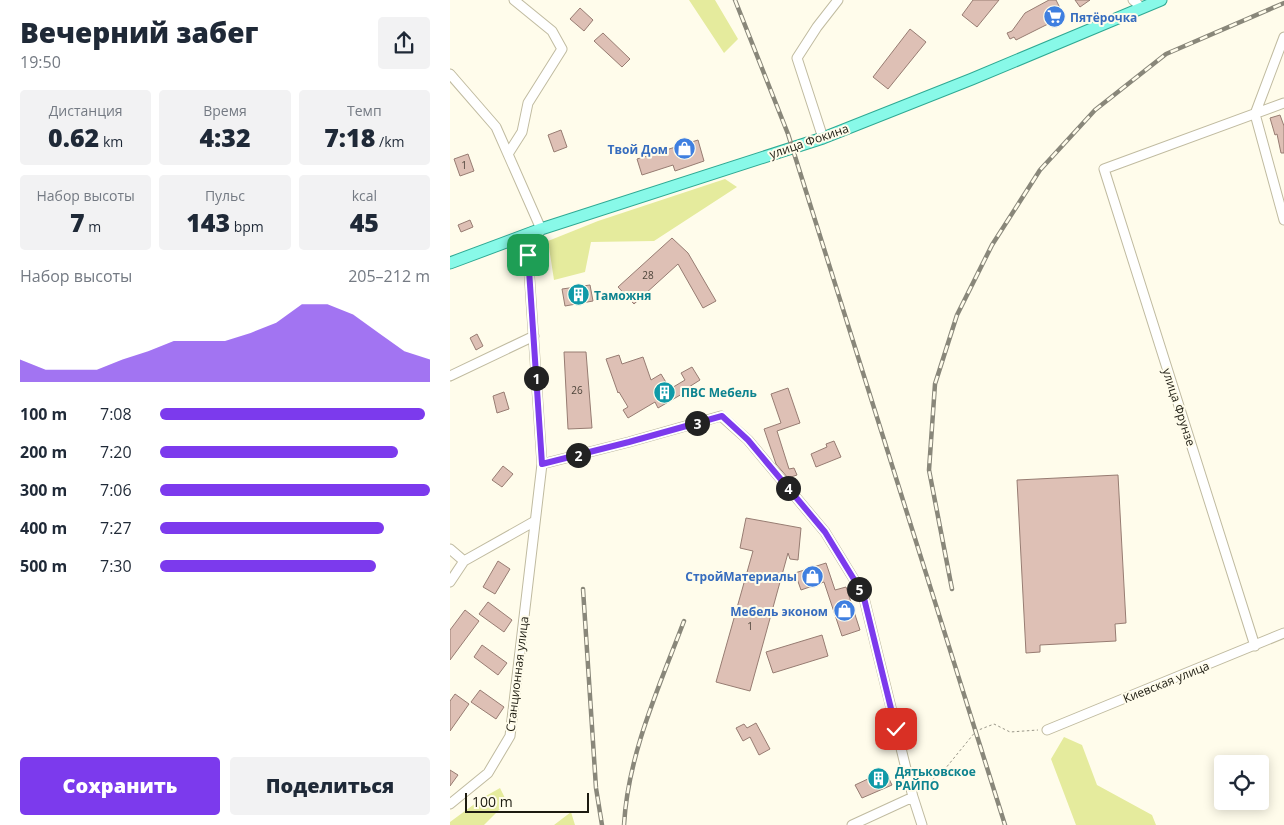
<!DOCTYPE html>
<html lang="ru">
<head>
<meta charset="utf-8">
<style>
  :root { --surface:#fff; --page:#f2f2f3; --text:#1f2937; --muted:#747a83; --accent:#7c3aed }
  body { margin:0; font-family:"Open Sans",sans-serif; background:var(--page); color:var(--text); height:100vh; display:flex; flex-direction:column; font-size:19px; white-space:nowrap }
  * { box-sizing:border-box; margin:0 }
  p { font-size:16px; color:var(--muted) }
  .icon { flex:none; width:28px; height:28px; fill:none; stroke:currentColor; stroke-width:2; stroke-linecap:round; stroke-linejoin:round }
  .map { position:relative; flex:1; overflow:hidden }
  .side { display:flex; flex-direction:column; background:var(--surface); width:450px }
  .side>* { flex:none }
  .controls { position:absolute; left:764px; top:755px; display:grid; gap:10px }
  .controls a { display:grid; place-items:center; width:55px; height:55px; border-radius:5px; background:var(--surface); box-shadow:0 2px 12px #0003; font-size:25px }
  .scale { position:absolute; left:15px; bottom:12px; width:124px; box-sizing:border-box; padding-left:5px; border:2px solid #1d1b11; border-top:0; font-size:14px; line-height:18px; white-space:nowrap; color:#1d1b11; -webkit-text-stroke:4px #fffceb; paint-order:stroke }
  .pin { position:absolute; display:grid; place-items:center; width:42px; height:42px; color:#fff; margin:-21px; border-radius:10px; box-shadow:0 2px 8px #0006 }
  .km { position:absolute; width:25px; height:25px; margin:-12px; border-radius:50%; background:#222; color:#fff; font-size:14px; line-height:25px; text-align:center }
  .round { display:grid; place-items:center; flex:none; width:52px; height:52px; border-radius:5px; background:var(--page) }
  .head { display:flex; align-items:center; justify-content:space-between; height:85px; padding:0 20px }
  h1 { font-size:28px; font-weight:800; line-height:38px }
  .figures { display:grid; grid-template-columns:repeat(3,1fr); gap:8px; height:85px; padding:5px 20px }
  .figures div { display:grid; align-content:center; border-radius:5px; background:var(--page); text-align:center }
  .figures b { font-size:25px; font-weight:800 }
  .figures small { font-size:14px; font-weight:400 }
  .figures p { font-size:14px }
  .chart { height:140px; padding:10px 20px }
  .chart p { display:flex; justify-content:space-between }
  .chart svg { width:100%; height:90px; margin-top:5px; fill:var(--accent); opacity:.7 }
  .action { display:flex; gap:10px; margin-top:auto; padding:10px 20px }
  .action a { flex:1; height:58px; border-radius:5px; background:var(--accent); color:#fff; font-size:20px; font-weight:800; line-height:58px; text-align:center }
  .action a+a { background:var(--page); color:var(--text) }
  ul { padding:0 20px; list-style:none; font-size:16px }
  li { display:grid; grid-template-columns:80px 60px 1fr; align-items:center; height:38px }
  li i { height:12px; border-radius:6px; background:var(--accent) }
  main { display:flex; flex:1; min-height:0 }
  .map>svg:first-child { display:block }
  .green { fill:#e5eb9d }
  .building { fill:#dec0b5; stroke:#977c72 }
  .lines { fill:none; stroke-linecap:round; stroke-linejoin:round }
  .minor-casing { stroke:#c0bba0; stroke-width:11 }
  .major-casing { stroke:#2fa993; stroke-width:13 }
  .path { stroke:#999688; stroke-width:1; stroke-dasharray:2.5 2.5; stroke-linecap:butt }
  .minor { stroke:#fff; stroke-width:9 }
  .major { stroke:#88f9e8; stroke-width:11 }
  .rail-casing { stroke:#89877a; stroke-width:4.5 }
  .rail { stroke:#fffceb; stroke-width:2.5; stroke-dasharray:8; stroke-linecap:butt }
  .route-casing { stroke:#fff; stroke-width:10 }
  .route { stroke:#7c3aed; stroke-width:6 }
  .labels { text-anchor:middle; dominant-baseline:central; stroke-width:4; stroke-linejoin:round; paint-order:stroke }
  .number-label { font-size:10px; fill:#4d443a }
  .shop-label { font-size:12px; font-weight:bold; fill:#366cbe; stroke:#fffceb; text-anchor:end }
  .street-label { font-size:12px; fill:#1d1b11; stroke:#fffceb }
  .culture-label { font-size:12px; font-weight:bold; fill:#0d838f; stroke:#fffceb; text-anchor:start }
</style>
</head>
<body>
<main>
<section class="side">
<div class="head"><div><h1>Вечерний забег</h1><p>19:50</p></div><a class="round"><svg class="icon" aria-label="share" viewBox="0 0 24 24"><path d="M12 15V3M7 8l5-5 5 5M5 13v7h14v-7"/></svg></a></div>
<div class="figures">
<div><p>Дистанция</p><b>0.62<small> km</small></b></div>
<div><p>Время</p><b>4:32</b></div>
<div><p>Темп</p><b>7:18<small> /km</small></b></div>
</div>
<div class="figures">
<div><p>Набор высоты</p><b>7<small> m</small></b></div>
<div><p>Пульс</p><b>143<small> bpm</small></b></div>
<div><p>kcal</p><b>45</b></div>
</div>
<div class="chart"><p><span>Набор высоты</span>205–212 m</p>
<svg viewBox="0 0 160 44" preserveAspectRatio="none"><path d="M0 44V33L10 38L20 38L30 38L40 33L50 29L60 24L70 24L80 24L90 20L100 15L110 6L120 6L130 11L140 20L150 29L160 33V44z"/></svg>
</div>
<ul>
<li><b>100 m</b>7:08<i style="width:98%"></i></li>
<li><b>200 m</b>7:20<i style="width:88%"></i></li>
<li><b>300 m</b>7:06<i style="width:100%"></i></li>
<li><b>400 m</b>7:27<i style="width:83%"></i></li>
<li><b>500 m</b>7:30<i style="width:80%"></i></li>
</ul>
<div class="action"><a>Сохранить</a><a>Поделиться</a></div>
</section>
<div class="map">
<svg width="834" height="825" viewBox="0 0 834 825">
  <rect width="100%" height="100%" fill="#fffceb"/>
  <path class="green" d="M239 0H265L288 39 274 53Z
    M275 179 287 187 204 241 141 242 135 272 104 280 98 241 148 221Z
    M614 737 632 745 647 785 702 815 706 825H626L601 759Z
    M50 788 57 802 34 825H0V822L34 797Z
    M121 812 125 825H104Z"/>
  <path class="building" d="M523 0H549L527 27 512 15Z
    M599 0H606L614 16 566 40 564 37 560 39 557 33 562 31 575 13Z
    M625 0H640L630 7Z
    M130 8 143 20 134 31 120 19Z
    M460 29 476 42 438 89 423 77Z
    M153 33 180 59 172 67 144 41Z
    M830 115 834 126V153H831L827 134 825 135 820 118Z
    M111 130 117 147 104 152 98 135Z
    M248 140 254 161 225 171 223 165 192 175 187 159Z
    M18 154 24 171 10 176 4 159Z
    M20 220 23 227 11 232 8 225Z
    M222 238 238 253 266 301 253 308 228 264 184 304 168 287Z
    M140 285 143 301 115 306 112 289Z
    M27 334 33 346 26 350 20 338Z
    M114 352H136L142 428 118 429Z
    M169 355 172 364 193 357 201 380 211 374 220 389 235 380 231 373 242 367 250 380 231 392 232 394 208 408 205 402 178 418 173 410 178 407 169 392 168 393 156 359Z
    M338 388 350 423 327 431 339 469 344 468 347 475 338 478 326 464 314 429 331 423 321 394Z
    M54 392 59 409 47 413 43 396Z
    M384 441 391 457 366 467 361 454 377 447 376 444Z
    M53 466 63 474 52 487 42 480Z
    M668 475 676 623 665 624 666 641 590 645V652L576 653 567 480Z
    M296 518 351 528 348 560 340 559 338 553 300 691 266 682 303 551 290 548Z
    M48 561 60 569 45 594 33 587Z
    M376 563 385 590 396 587 410 630 392 636 374 582 351 590 345 573Z
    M38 602 62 620 54 632 29 614Z
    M15 610 29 621 0 660V630Z
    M372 635 378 656 323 673 316 652Z
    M32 645 57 663 48 675 24 657Z
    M30 690 54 707 46 719 21 702Z
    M5 694 19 704 0 731V701Z
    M306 723 320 749 309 755 300 737 293 741 286 728 294 724 297 728Z
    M0 770 8 775 0 786Z
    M435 771 442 785 412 798 405 785Z"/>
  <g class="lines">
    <defs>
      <path id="minor" d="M683 0 692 8
        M834 37 805 114 834 220
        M0 74 46 127 91 229 78 255 92 464 60 736 38 773 0 804
        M373 138 347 58 367 27 388 0
        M58 154 72 132 78 103 112 49 102 31 64 0
        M0 376 84 336
        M92 464 179 442 271 416 298 440 375 532 413 594 463 797
        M0 549 14 561
        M0 582 14 561 85 521
        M805 646 654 169 834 103
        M597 730 834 633
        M402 825 463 797 472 825"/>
      <path id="major" d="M0 263 91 229 373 138 522 79 711 0"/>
    </defs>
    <use href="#minor" class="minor-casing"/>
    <use href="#major" class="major-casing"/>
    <path class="path" d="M471 790 495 769 526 731 544 724 560 732 588 730"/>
    <use href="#minor" class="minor"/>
    <use href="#major" class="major"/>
    <defs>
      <path id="rail" d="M285 0 338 134 555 825
        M133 589 146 788 152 825
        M502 589 479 470 485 384 507 315 542 245 590 170 645 110 716 54 834 3
        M174 825C178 754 209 687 234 621"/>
    </defs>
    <use href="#rail" class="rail-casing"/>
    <use href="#rail" class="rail"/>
  </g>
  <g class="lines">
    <defs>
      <path id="route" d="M78 255 92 464 179 442 272 416 298 440 375 532 413 594 446 729"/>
    </defs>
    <use href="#route" class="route-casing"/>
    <use href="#route" class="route"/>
  </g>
  <defs>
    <symbol id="supermarket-disc" viewBox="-11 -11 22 22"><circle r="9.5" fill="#3f7fe0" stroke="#fffceb"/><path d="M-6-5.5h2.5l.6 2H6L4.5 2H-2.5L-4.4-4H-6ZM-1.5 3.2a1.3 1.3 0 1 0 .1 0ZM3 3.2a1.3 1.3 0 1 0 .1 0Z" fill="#fff"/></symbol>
    <symbol id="shop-disc" viewBox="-11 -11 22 22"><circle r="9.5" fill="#3f7fe0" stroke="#fffceb"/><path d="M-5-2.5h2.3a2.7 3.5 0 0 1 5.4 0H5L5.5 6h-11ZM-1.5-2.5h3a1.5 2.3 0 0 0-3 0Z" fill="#fff"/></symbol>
    <symbol id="building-disc" viewBox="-11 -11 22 22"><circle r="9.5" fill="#0f9aa8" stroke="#fffceb"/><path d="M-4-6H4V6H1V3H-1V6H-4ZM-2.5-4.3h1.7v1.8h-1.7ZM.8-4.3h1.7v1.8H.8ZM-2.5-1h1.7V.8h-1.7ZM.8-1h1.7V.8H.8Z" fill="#fff"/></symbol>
  </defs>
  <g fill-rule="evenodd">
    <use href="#supermarket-disc" x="592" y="4" width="25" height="25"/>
    <use href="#shop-disc" x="222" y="136" width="25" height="25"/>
    <use href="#building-disc" x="116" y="282" width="25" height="25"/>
    <use href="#building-disc" x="202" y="380" width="25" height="25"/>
    <use href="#shop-disc" x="350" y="564" width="25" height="25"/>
    <use href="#shop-disc" x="382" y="598" width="25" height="25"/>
    <use href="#building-disc" x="416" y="766" width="25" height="25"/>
  </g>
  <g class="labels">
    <g class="number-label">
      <text x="14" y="165">1</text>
      <text x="198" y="275">28</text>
      <text x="127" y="390">26</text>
      <text x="300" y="626">1</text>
    </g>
    <g class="shop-label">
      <text x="620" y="17" text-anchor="start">Пятёрочка</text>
      <text x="218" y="149">Твой Дом</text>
      <text x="347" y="576">СтройМатериалы</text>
      <text x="378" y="611">Мебель эконом</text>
    </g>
    <g class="street-label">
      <text transform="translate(359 141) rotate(-19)">улица Фокина</text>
      <text transform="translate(729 407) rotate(72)">улица Фрунзе</text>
      <text transform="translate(67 674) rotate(-83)">Станционная улица</text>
      <text transform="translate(716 682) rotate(-22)">Киевская улица</text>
    </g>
    <g class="culture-label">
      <text x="144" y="295">Таможня</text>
      <text x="231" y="392">ПВС Мебель</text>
      <text x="445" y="771">Дятьковское<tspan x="445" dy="14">РАЙПО</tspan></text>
    </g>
  </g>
</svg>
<div class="controls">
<a><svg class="icon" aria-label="locate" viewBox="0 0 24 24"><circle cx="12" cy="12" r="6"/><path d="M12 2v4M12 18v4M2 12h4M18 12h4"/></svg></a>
</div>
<div class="scale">100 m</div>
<div class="pin" style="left:78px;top:255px;background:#1e9e55"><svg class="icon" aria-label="arrive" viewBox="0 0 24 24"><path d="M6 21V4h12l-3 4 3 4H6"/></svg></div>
<div class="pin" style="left:446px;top:729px;background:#d93025"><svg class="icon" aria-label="check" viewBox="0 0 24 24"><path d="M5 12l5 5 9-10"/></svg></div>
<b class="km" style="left:86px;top:378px">1</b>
<b class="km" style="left:128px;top:455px">2</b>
<b class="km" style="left:247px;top:423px">3</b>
<b class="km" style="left:338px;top:488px">4</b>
<b class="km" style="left:409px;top:589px">5</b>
</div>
</main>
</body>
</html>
